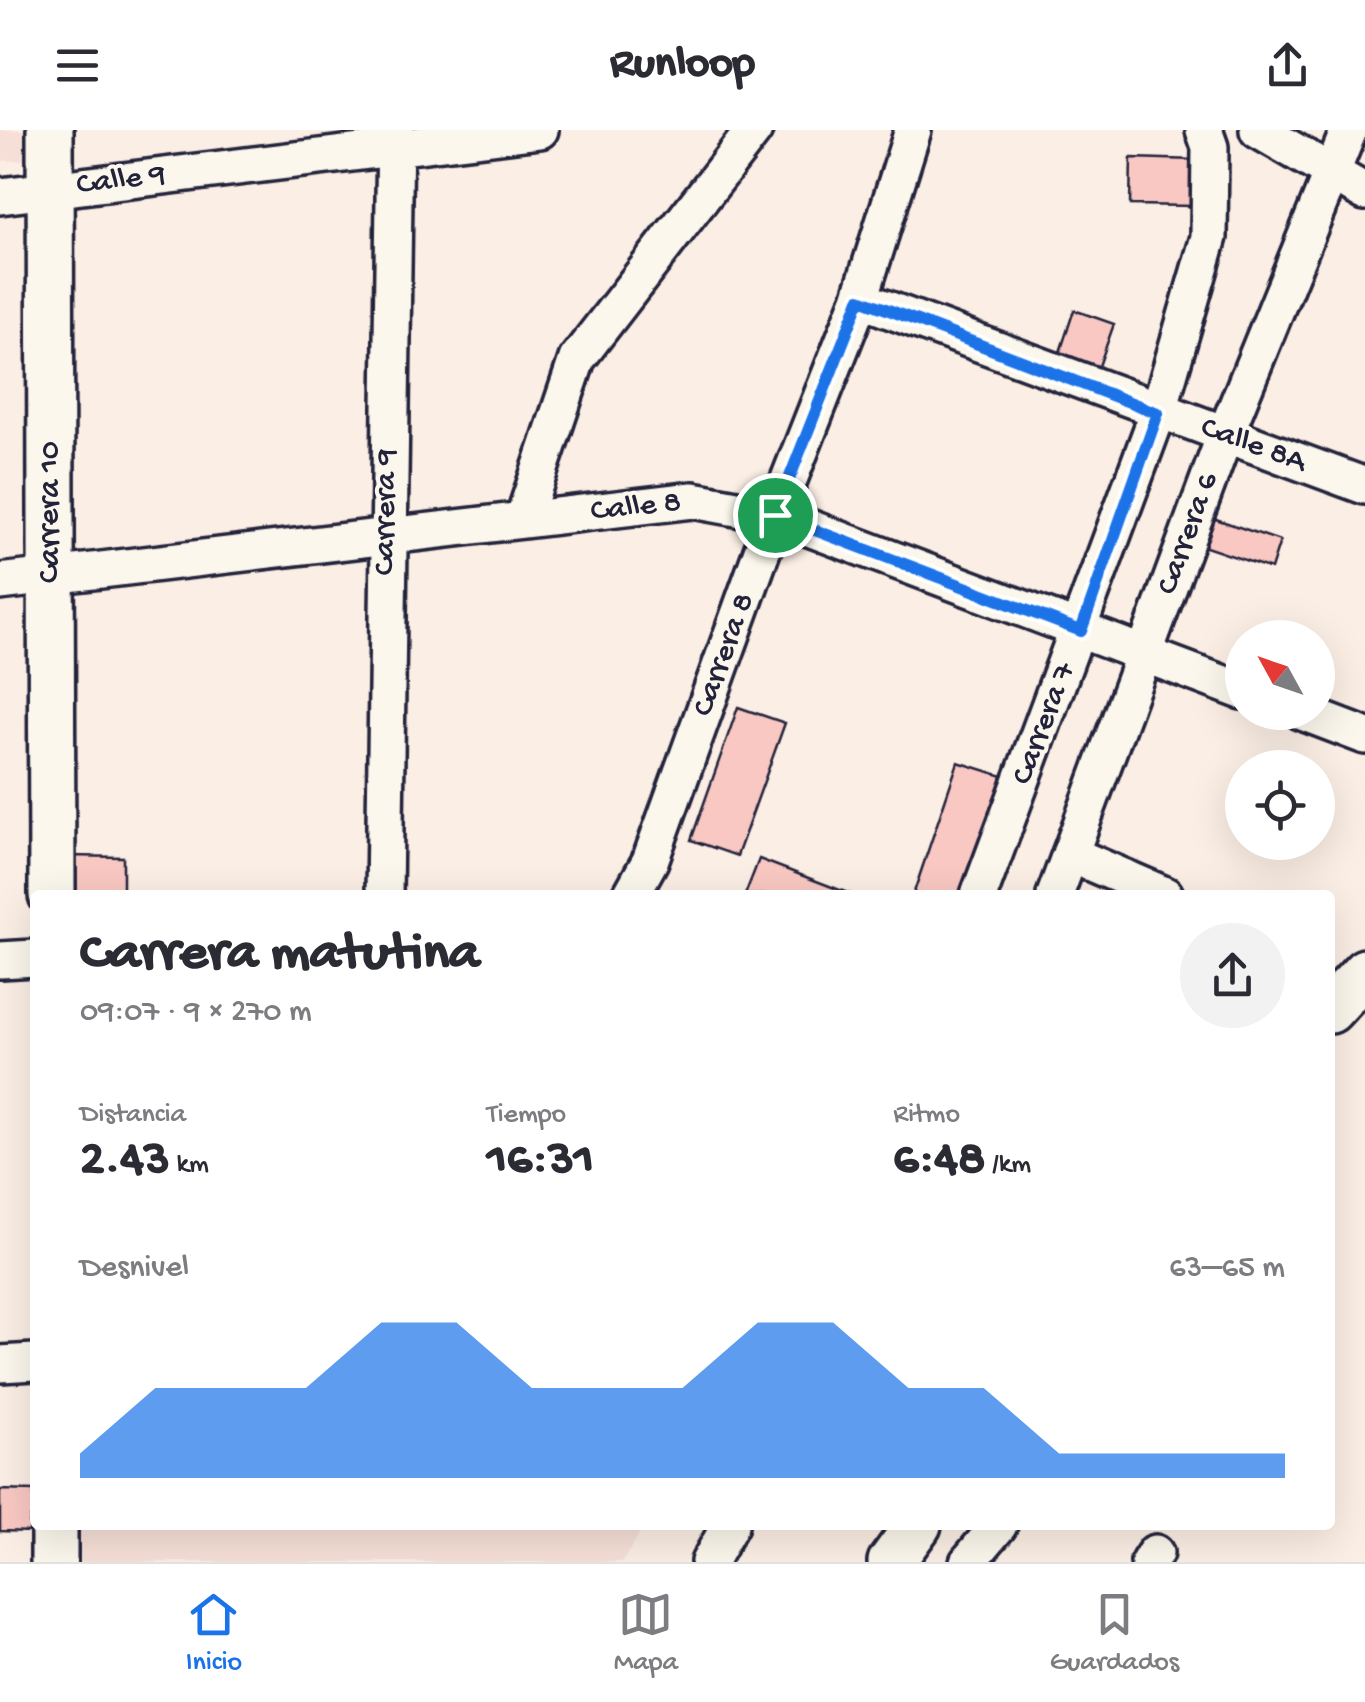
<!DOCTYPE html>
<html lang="es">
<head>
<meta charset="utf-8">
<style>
  :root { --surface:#fff; --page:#f2f2f3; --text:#2b2b33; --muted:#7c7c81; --line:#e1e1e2; --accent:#1a73e8 }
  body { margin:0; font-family:"Gochi Hand",sans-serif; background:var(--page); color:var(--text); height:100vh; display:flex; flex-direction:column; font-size:38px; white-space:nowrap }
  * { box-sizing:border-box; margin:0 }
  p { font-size:32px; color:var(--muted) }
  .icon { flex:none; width:55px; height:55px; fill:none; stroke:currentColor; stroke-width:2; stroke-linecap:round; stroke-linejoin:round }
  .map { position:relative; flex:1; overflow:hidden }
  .drawer { position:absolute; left:30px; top:760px; width:1305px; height:640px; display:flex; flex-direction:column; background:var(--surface); border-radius:10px; box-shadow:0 10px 40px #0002 }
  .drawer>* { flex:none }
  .needle { width:65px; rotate:310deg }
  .controls { position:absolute; left:1225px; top:490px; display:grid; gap:20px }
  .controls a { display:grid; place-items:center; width:110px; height:110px; border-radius:50%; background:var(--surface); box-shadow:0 10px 40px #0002; font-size:50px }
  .pin { position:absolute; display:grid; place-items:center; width:85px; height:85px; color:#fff; margin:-42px; border:5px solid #fff; border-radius:50%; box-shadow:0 2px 10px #0007 }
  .round { display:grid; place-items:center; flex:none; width:105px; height:105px; border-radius:52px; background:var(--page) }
  .headline { display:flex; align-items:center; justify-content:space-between; height:170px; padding:0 50px }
  h1 { font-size:55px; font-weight:800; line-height:75px }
  .stats { display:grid; grid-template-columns:repeat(3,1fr); gap:15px; height:170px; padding:10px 50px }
  .stats div { display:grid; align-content:center }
  .stats b { font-size:50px; font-weight:800 }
  .stats small { font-size:28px; font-weight:400 }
  .stats p { font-size:28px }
  .chart { height:280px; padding:20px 50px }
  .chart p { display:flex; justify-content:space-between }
  .chart svg { width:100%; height:180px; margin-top:10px; fill:var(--accent); opacity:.7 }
  header { display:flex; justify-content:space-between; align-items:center; height:130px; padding:0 50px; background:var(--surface); font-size:45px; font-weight:800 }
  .dock { display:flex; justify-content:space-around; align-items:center; height:140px; border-top:2px solid var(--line); background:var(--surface); font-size:28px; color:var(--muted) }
  .dock a { display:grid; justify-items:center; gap:5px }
  .dock .current { color:var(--accent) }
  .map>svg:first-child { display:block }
  .built { fill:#f6dfd7 }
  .building { fill:#f9c8c3; stroke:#22223b; stroke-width:2.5 }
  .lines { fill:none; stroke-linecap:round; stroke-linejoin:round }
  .minor-casing { stroke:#22223b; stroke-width:42 }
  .major-casing { stroke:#22223b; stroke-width:52 }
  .minor { stroke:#fbf7ec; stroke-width:35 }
  .major { stroke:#fbf7ec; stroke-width:45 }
  .route-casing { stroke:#fff; stroke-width:20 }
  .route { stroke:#1a73e8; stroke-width:12 }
  .labels { text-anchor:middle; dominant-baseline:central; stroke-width:8; stroke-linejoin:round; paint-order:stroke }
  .street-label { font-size:32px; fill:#22223b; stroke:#fbf7ec }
</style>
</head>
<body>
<header><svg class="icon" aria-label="menu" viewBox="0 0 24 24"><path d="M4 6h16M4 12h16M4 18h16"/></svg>Runloop<svg class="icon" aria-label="share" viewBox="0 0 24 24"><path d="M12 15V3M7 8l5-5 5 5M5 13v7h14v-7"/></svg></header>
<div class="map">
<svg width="1365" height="1432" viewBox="0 0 1365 1432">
  <rect width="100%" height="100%" fill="#fbeee4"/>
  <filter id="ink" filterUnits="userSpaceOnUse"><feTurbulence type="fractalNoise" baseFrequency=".01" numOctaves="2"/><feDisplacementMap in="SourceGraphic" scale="20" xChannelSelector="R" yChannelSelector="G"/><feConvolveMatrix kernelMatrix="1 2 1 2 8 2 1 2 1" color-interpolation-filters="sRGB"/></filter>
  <g filter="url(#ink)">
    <path class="built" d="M0 0H49L52 29 0 31Z
      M80 1395H645L622 1432H81Z"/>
    <path class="building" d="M1131 28 1196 30 1194 76 1130 75Z
      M1074 180 1114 194 1098 239 1059 225Z
      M1210 387 1280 411 1271 439 1200 415Z
      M738 577 785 593 737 726 691 710Z
      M958 632 1006 647 966 765H913Z
      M69 726 123 727V765H68Z
      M759 729 853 765H745Z
      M0 1360 34 1361 33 1402 0 1401Z"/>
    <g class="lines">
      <defs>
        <path id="minor" d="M1258 0 1365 62
          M0 66 540 0
          M860 169 1365 356
          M523 390 577 229 754 0
          M0 452 693 370 775 385 1242 561
          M1302 582 1365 606
          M1070 724 1165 765
          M384 765 395 0
          M631 765 650 731 775 385 860 169 913 0
          M979 765 1158 283 1209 107 1210 17 1204 0
          M1055 765 1225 305 1349 0
          M0 830 35 828
          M0 1234 35 1232
          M709 1432 730 1395
          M968 1432 999 1395
          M1149 1432 1155 1423"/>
        <path id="major" d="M50 0 52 765
          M1330 880 1365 842
          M54 1395V1432
          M891 1432 918 1395"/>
      </defs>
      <use href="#minor" class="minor-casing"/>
      <use href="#major" class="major-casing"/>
      <use href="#minor" class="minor"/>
      <use href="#major" class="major"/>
    </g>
  </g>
  <g class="lines" filter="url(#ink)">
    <defs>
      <path id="route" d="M860 169 1158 283 1081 501 775 385Z"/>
    </defs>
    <use href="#route" class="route-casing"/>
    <use href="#route" class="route"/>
  </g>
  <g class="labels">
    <g class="street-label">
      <text transform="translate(121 51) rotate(-7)">Calle 9</text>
      <text transform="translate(1253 316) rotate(20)">Calle 8A</text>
      <text transform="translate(636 378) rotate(-6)">Calle 8</text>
      <text transform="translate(51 382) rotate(-90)">Carrera 10</text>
      <text transform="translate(387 382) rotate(-89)">Carrera 9</text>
      <text transform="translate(1189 404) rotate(-70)">Carrera 6</text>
      <text transform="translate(725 525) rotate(-70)">Carrera 8</text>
      <text transform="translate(1045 594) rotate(-69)">Carrera 7</text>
    </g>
  </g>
</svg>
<div class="controls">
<a><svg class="needle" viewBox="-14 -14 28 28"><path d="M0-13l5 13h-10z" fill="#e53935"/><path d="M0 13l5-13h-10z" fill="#7c7c81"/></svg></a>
<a><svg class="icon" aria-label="locate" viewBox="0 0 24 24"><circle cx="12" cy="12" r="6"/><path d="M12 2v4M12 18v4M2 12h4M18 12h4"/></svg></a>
</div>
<div class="pin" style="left:775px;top:385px;background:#1e9e55"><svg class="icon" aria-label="arrive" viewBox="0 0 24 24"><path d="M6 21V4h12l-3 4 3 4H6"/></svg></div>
<section class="drawer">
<div class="headline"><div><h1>Carrera matutina</h1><p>09:07 · 9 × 270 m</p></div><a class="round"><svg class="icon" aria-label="share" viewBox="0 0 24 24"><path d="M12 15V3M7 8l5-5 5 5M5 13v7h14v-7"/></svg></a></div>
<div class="stats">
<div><p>Distancia</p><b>2.43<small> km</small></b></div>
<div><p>Tiempo</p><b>16:31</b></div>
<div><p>Ritmo</p><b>6:48<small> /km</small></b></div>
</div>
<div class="chart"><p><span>Desnivel</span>63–65 m</p>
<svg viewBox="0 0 160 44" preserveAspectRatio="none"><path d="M0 44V38L10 22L20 22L30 22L40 6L50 6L60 22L70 22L80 22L90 6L100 6L110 22L120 22L130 38L140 38L150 38L160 38V44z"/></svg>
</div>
</section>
</div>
<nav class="dock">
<a class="current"><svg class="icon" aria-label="home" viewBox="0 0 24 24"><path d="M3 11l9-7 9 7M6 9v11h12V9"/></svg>Inicio</a>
<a><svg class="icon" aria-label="map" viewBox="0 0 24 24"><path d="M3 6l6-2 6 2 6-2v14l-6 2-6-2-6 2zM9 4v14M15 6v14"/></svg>Mapa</a>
<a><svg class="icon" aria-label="saved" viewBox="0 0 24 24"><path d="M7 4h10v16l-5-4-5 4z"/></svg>Guardados</a>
</nav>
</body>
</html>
